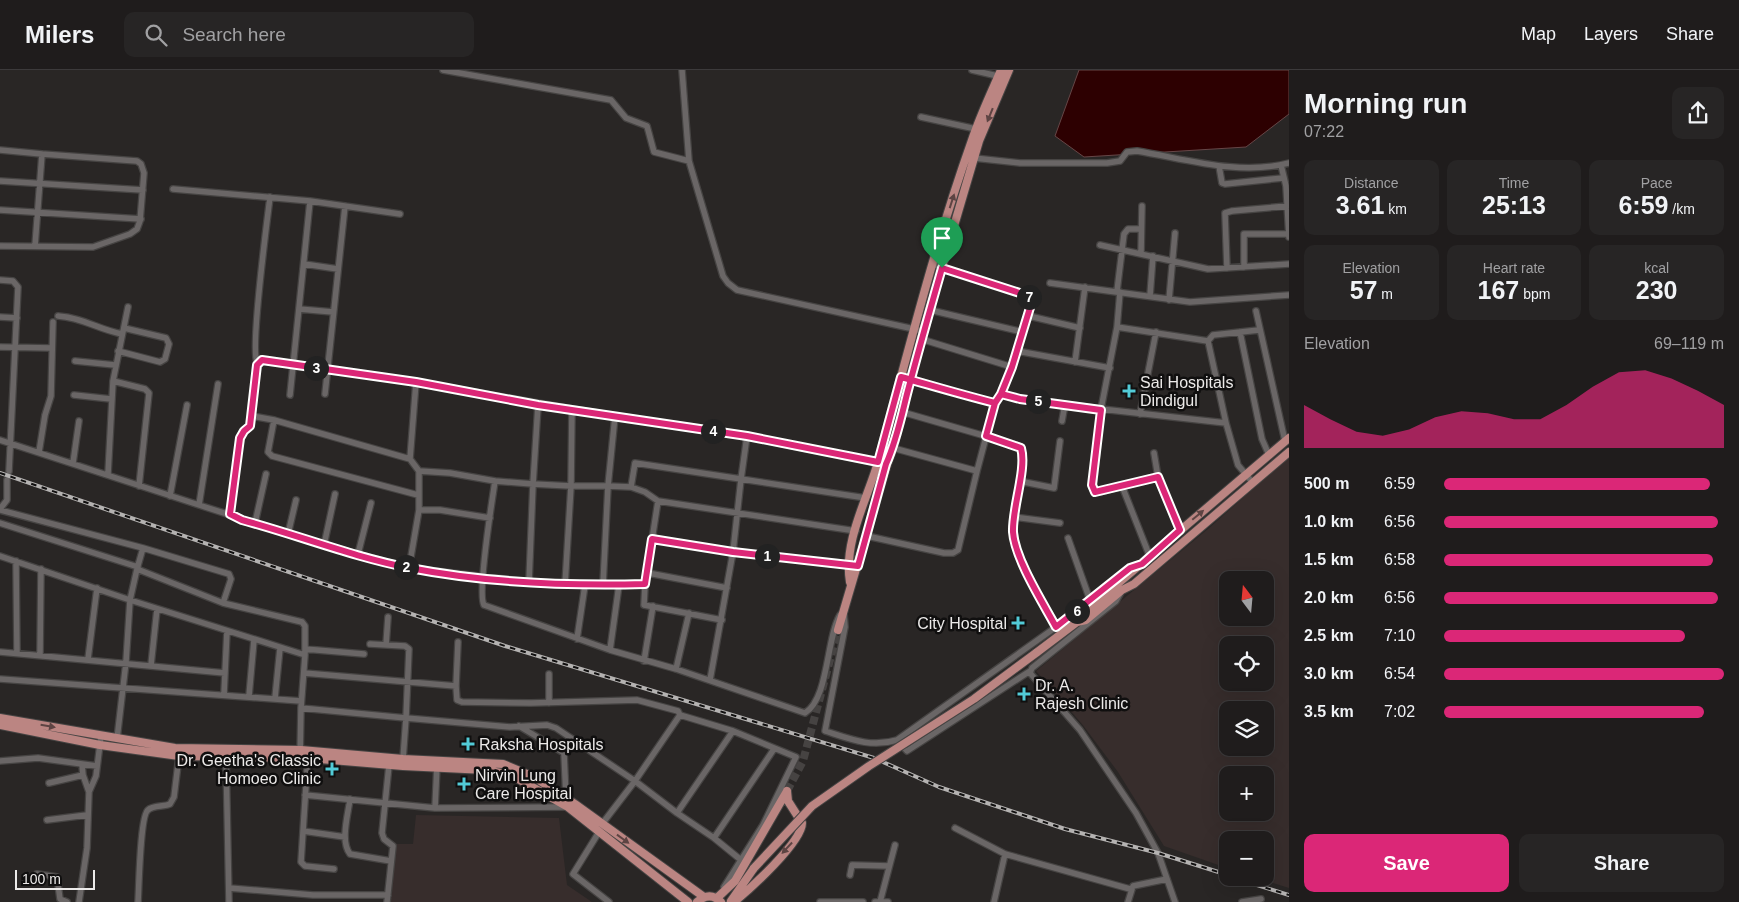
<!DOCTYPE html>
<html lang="en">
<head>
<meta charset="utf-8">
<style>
  :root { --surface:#1f1c1c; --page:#272525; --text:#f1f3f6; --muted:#a1a1a3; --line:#3c3a3b; --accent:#db2777 }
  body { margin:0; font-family:Helvetica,sans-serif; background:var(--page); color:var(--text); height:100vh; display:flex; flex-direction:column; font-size:19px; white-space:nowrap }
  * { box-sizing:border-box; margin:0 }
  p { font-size:16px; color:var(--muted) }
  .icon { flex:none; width:28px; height:28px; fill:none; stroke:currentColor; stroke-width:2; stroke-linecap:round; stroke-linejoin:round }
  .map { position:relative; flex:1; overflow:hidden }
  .panel { display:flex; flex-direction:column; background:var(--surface); width:450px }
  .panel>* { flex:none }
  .needle { width:32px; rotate:344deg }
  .tools { position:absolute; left:1219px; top:501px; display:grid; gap:10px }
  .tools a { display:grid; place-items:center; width:55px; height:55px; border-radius:10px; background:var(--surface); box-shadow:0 5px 20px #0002,0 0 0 1px var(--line); font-size:25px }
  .scale { position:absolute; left:15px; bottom:12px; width:80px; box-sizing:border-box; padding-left:5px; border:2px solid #eceae9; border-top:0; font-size:14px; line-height:18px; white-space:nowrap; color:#eceae9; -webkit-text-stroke:4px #100f0f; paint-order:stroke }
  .pin { position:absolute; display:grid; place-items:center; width:42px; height:42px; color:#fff; margin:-51px -21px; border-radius:50% 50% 50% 0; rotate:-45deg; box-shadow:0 0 5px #0007 }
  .pin .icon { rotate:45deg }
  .km { position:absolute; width:25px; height:25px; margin:-12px; border-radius:50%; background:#222; color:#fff; font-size:14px; line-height:25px; text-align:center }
  .round { display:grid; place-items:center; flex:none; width:52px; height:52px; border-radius:10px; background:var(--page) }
  .head { display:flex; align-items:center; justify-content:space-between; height:85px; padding:0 15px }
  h1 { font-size:28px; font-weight:800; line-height:38px }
  .stats { display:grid; grid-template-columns:repeat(3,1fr); gap:8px; height:85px; padding:5px 15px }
  .stats div { display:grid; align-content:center; border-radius:10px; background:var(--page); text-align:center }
  .stats b { font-size:25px; font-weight:800 }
  .stats small { font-size:14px; font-weight:400 }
  .stats p { font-size:14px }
  .chart { height:140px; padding:10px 15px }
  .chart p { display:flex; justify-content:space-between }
  .chart svg { width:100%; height:90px; margin-top:5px; fill:var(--accent); opacity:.7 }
  .cta { display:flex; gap:10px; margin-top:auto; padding:10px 15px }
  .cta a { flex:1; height:58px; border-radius:10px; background:var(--accent); color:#fff; font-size:20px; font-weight:800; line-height:58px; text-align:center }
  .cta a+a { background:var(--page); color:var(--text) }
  ul { padding:0 15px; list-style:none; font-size:16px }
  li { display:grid; grid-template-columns:80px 60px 1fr; align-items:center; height:38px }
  li i { height:12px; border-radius:6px; background:var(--accent) }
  header { display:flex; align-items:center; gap:30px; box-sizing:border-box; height:70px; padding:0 25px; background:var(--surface); border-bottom:1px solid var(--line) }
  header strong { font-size:24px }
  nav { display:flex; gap:28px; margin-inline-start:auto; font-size:18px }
  .search { width:350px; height:45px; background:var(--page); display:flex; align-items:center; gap:12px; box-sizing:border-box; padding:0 18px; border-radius:10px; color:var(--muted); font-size:19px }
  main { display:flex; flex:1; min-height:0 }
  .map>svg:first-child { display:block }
  .built { fill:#372d2c; fill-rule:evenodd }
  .water { fill:#2d0001; stroke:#664647 }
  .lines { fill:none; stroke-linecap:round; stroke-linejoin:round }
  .major-tunnel { stroke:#464342; stroke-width:8; stroke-dasharray:8 4; stroke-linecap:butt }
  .minor-casing { stroke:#464443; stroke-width:8 }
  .major-casing { stroke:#464443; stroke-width:10 }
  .minor { stroke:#6a6666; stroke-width:5.5 }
  .major { stroke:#bb8582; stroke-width:8 }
  .rail-casing { stroke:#b4b2b1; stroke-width:4 }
  .rail { stroke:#100f0f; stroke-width:2; stroke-dasharray:5.5; stroke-linecap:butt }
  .major-bridge-casing { stroke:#464443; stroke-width:10; stroke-linecap:butt }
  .major-bridge { stroke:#bb8582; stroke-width:8 }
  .oneway { fill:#5d4443 }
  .route-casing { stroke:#fff; stroke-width:10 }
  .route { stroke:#db2777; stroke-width:6 }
  .poi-dot { fill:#52cbd7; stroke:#100f0f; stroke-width:2 }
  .labels { text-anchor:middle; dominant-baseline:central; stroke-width:5; stroke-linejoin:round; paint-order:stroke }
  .poi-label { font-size:16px; fill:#eceae9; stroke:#100f0f; text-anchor:start }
</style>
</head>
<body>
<header>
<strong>Milers</strong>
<div class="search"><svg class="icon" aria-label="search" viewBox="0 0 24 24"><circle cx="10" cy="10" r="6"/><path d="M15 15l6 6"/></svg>Search here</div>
<nav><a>Map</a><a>Layers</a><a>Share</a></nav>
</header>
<main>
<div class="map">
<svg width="1289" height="832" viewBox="0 0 1289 832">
  <rect width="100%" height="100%" fill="#292625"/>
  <path class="built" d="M1289 387V818L1257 808H1265V770H1228L1227 798 1164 776 1118 702 1082 654 1036 601 1208 459ZM1228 510H1265V548H1228ZM1228 575H1265V612H1228ZM1228 640H1265V678H1228ZM1228 705H1265V742H1228Z
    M416 745 559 748 567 815 592 832H386L395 774H413Z"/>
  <path class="water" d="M1079 0H1289V44L1246 77 1084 87 1055 66Z"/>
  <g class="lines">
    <path class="major-tunnel" d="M787 721 803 691 838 560"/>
    <defs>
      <path id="minor" d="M443 0 611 30 626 48 647 56 654 82 689 91
        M682 0 689 91 723 206 728 213 737 220 923 261
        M972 0 1002 7
        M921 47 976 59
        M0 80 42 84 35 176
        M974 88 1020 93H1107L1120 91 1127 82 1137 81C1186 89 1239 106 1289 93
        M1281 95 1286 116 1289 167
        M1219 96 1222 113 1225 114 1283 108
        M0 111 143 120
        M173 119 310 131 400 144
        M0 140 141 149
        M1100 175 1208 199 1289 194
        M0 176 93 177 130 164 137 159 140 151 144 103 141 94 137 91 42 84
        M1141 184 1142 136
        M304 194 338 199
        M932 194 1026 225 1032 231 1012 297 1001 324 995 333 977 401
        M1244 197V164H1289
        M1227 198 1225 143 1232 141 1288 136
        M0 210 13 211 18 217 9 401
        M1050 213 1190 232 1289 225
        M1117 221 1124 164 1128 159H1141
        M1120 222 1117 257 1101 339 1093 419 1099 422 1158 407
        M1150 226 1153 186
        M1169 230 1175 163
        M299 239 333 242
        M930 240 1023 262
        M1256 241 1285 371
        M58 246C84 248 97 259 122 264
        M1029 246 1080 258
        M0 247 17 248
        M1117 257 1208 271 1213 265 1259 260
        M1240 262 1262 369 1269 385
        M921 269 1012 297
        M1208 271 1226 353
        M0 277 52 278
        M118 281 160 292 165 289 169 274 166 268 124 258
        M1017 281 1110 298
        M75 291 115 295
        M257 292C250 278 267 152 270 127
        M1075 292 1085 217
        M901 307 995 333
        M113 311 145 319 149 323 139 416
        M218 314 199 435 324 475 409 498 529 512 533 414 495 411C492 431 477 524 484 535L610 580 676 599 805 643C829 628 826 569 840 545
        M325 324 345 136
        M1001 324 1020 329 1101 339 1226 353 1238 395 1253 413
        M74 325 111 329
        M290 325 310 131
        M572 339 615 346 608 416H571Z
        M902 342 1013 374 1021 378C1027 400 1012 438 1013 463 1015 490 1043 533 1056 557L1130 498 1137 496
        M1140 344 1156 262
        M252 346 274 350 410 389
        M274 350 268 382 272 386 418 425
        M1062 351 1065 334
        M747 366 882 393
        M0 370 199 435
        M39 382 45 345 51 326 53 252
        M1154 383 1158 407 1180 460
        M73 393 79 351
        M419 401 450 403 495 411
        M108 404 113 311 128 237
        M1019 411 1054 418 1060 371
        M1122 416 1150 487
        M170 426 187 335
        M658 431 856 461
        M0 439 7 430V410
        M0 440 143 478 137 499
        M419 440H440L490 448
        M230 444 240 368 244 361 251 356 257 295 262 290 416 312 572 339
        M1014 447 1060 453
        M0 453 138 497
        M255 453 266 404
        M288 464 296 430
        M867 466 944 483H953L958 480 977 401 893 378
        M1068 468 1090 530
        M652 469 733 482 853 496
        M324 475 335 424
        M143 478 229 504 231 509 223 533
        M358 484 371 433
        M0 486 130 530 137 499 223 533 302 552 305 556V585
        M16 491 17 583
        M409 498 419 440V401L410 389 416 312
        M648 503 727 518
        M529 512 565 515 571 416 533 414 538 335
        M565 515H603L608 416 631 417
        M603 515H645L658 431 645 422 631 417 635 393 741 409 747 366 615 346
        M645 515 644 535 722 550
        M1120 524 1116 531 1032 598 1030 603 1080 660 1136 743 1158 783 1175 832
        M844 544 845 557 825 661C850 669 871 678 897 670
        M577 569 585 515
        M386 575 388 547
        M305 579 364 584
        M610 580 619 515
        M0 582 225 603
        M40 585 41 499
        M88 589 97 518
        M644 591 653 536
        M151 595 157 539
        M676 599 689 543
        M1030 601 907 681 897 670 1056 557
        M304 603 456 616 458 572
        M0 609 301 631
        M710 610 733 482 741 409 866 428
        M456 616 457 630 462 632 531 633 637 630 678 641 680 645 733 661 796 687 763 755 724 817
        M224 624 227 561
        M249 626 254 570
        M275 628 280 578
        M549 633V604
        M301 638 406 648 409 579 405 576 370 574
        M680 645 635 711 677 743 733 661
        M519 656 564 683 566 728
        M117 669 126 592 130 530 305 585 301 638 300 688
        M308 685 301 792 305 796 334 799
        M226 688 229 832
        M403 689 406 648 510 657 547 655 556 658 635 711 602 754
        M0 691 38 688 97 696
        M82 695 83 705 89 722
        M49 713 83 705
        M305 725 435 738 568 737
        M350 729C348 745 340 771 350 784L391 791
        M435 738 437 695
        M677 743 714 768 774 679
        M47 750 87 745
        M955 758 1005 784 1130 819
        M303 761 345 767
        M599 762 573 804 609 832
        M714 768 741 790
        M37 804 57 807 60 829 67 832
        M850 805 852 795 889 796
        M229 818 313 825H388
        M79 832 87 778 89 722 96 706 101 666
        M138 832C139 818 140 746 148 740 153 735 164 737 170 734L174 727 179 686
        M387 832 393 776 384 769 382 763 389 695
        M820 832H863
        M875 832H888
        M880 832 895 775
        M994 832 1005 784
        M1128 832 1133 816 1167 809
        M1242 832 1261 829"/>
      <path id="major" d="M850 512C843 471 868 428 879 389 908 282 935 174 972 70 980 46 991 23 1001 0
        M1077 552 1081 545 1289 368
        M838 560 887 394 893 378 923 261 979 71 1009 0
        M1036 583 1077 552 1086 550 1122 520 1134 514 1289 382
        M0 648 175 678 301 680 403 689 503 694 534 707 575 734 704 827
        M0 655 100 675 179 686 308 688 403 696 486 700 511 705 568 737 688 832
        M717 828 735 811 787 721
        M731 831 754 798
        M697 832C705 825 713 824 721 832
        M734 832C750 819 802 772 802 753L788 731 787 721"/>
    </defs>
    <use href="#minor" class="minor-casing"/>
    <use href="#major" class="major-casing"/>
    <use href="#minor" class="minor"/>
    <use href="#major" class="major"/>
    <defs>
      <path id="rail" d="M0 403 505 576 874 688 939 717 1065 759 1158 783 1228 805
        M1234 808 1289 825"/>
    </defs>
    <use href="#rail" class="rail-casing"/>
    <use href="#rail" class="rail"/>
    <defs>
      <path id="major-bridge" d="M754 798 812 736 869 696 974 629 1036 583"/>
    </defs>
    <use href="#major-bridge" class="major-bridge-casing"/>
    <use href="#major-bridge" class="major-bridge"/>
  </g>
  <defs><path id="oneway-solid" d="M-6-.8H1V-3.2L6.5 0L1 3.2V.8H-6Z" transform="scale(1.25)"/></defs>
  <g class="oneway">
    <use href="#oneway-solid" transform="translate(990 45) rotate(112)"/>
    <use href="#oneway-solid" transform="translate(952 131) rotate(-72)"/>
    <use href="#oneway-solid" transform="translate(1198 445) rotate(-40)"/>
    <use href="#oneway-solid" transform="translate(48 656) rotate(10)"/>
    <use href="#oneway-solid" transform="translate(623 769) rotate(36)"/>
    <use href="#oneway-solid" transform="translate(787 778) rotate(133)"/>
  </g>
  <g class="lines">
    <defs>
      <path id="route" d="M942 198C930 240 918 282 907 324 901 348 896 372 886 394L858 496 733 482 652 469 645 514C567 516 487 513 410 498 353 487 298 465 242 450L230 444 240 368 244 361 250 356 257 295 262 290 416 312 538 335 747 366 878 392 901 307C933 316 963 325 995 333L1001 324 1020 329 1101 340 1092 415 1095 422 1158 407 1180 460 1142 494 1130 498 1056 557C1043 533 1015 489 1013 462 1012 438 1027 399 1021 378L986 366 995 333 1001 324 1012 297 1032 231 1026 225 942 198"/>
    </defs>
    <use href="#route" class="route-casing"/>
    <use href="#route" class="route"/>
  </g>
  <g class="poi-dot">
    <path d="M1126.5 313.5h5v5h5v5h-5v5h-5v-5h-5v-5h5z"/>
    <path d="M1015.5 545.5h5v5h5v5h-5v5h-5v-5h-5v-5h5z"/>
    <path d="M1021.5 616.5h5v5h5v5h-5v5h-5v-5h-5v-5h5z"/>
    <path d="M465.5 666.5h5v5h5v5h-5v5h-5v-5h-5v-5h5z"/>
    <path d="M329.5 691.5h5v5h5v5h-5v5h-5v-5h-5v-5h5z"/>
    <path d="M461.5 706.5h5v5h5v5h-5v5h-5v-5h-5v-5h5z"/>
  </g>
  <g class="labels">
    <g class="poi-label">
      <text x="1140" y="312">Sai Hospitals<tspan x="1140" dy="18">Dindigul</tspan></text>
      <text x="1007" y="553" text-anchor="end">City Hospital</text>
      <text x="1035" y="615">Dr. A.<tspan x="1035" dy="18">Rajesh Clinic</tspan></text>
      <text x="479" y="674">Raksha Hospitals</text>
      <text x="321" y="690" text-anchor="end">Dr. Geetha's Classic<tspan x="321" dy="18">Homoeo Clinic</tspan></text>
      <text x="475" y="705">Nirvin Lung<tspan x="475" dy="18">Care Hospital</tspan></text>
    </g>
  </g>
</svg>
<div class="tools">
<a><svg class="needle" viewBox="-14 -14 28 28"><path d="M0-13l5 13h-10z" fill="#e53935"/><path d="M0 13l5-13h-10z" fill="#a1a1a3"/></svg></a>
<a><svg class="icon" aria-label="locate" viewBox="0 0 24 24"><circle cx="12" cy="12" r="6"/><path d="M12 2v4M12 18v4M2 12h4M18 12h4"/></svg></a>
<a><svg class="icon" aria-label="layers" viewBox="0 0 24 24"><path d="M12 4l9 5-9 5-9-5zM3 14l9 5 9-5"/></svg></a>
<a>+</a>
<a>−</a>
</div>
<div class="scale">100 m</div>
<div class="pin" style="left:942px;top:198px;background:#1e9e55"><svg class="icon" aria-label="arrive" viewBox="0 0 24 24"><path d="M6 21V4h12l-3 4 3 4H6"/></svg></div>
<b class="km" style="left:767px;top:486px">1</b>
<b class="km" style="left:406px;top:497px">2</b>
<b class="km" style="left:316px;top:298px">3</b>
<b class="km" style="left:713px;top:361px">4</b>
<b class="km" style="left:1038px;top:331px">5</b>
<b class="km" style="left:1077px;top:541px">6</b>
<b class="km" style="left:1029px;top:227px">7</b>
</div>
<section class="panel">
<div class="head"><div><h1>Morning run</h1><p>07:22</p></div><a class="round"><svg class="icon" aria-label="share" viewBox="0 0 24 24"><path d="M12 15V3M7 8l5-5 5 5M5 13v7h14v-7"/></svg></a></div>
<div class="stats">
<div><p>Distance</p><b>3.61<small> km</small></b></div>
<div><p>Time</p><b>25:13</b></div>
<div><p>Pace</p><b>6:59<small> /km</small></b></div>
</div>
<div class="stats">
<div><p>Elevation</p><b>57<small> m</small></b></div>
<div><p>Heart rate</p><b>167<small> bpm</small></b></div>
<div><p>kcal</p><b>230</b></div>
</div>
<div class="chart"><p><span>Elevation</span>69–119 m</p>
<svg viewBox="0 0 160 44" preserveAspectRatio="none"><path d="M0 44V23L10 30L20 36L30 38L40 35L50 29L60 26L70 27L80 30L90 30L100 23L110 14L120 7L130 6L140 10L150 16L160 23V44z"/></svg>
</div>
<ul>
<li><b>500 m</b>6:59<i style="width:95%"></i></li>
<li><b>1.0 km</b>6:56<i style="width:98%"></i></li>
<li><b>1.5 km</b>6:58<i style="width:96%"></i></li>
<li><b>2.0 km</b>6:56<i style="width:98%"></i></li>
<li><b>2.5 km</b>7:10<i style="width:86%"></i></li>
<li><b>3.0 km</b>6:54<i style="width:100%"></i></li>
<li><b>3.5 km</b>7:02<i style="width:93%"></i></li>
</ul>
<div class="cta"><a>Save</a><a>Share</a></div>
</section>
</main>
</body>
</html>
